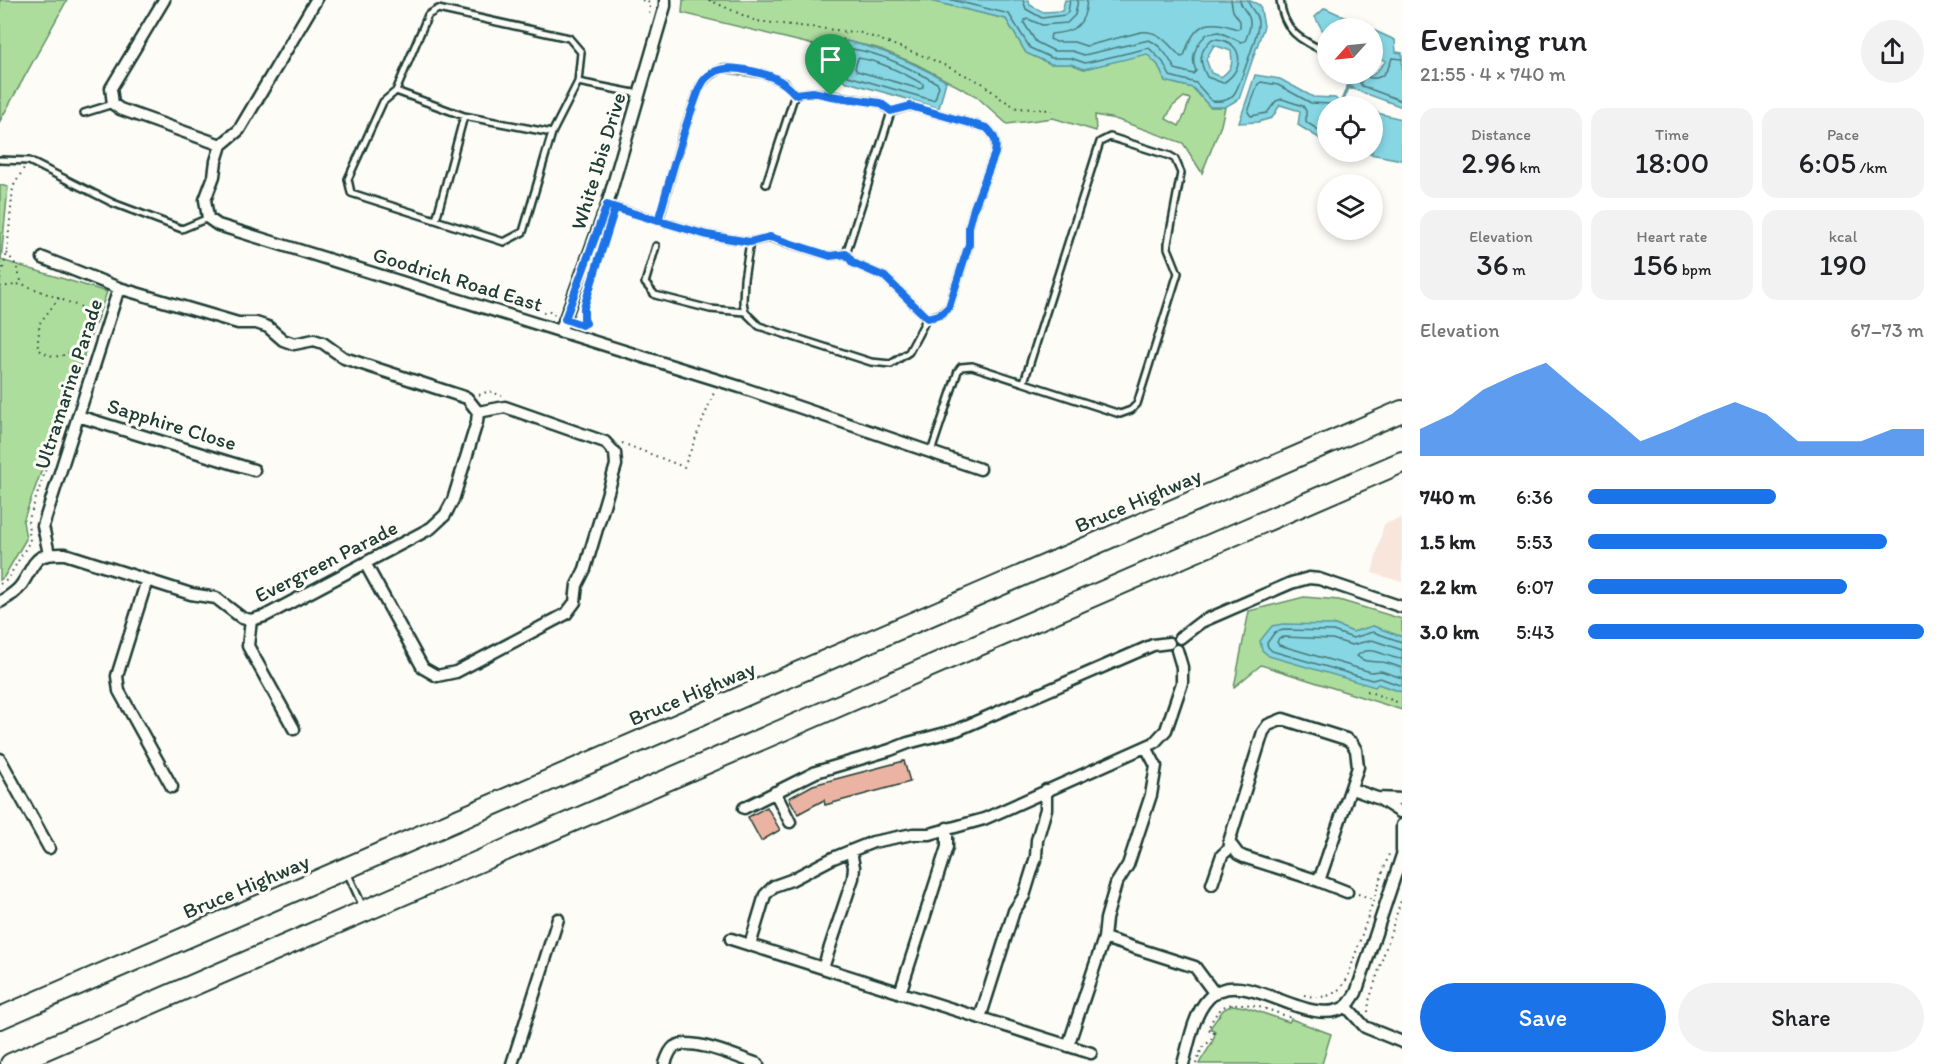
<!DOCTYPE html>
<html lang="en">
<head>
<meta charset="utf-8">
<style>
  :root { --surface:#fff; --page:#f2f2f2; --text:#202124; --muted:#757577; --accent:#1a73e8 }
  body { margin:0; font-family:Itim,sans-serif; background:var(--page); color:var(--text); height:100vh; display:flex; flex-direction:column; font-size:22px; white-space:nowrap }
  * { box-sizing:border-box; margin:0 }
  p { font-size:20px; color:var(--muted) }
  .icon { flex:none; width:33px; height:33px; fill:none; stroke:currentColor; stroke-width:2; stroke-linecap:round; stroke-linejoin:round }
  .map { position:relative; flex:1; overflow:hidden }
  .side { display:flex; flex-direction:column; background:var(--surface); width:540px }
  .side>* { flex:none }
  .needle { width:39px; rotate:243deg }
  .buttons { position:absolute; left:1317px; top:18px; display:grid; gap:12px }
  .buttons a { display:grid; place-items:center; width:66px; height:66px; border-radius:50%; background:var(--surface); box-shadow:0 3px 9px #0003; font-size:30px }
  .pin { position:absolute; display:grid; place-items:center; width:51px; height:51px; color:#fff; margin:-62px -26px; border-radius:50% 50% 50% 0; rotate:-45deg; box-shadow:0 0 6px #0007 }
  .pin .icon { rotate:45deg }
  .round { display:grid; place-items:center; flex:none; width:63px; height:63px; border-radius:32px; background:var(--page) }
  .summary { display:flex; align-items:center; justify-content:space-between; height:102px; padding:0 18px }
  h1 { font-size:33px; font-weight:600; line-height:45px }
  .stats { display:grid; grid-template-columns:repeat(3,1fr); gap:9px; height:102px; padding:6px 18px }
  .stats div { display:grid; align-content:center; border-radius:15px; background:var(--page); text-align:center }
  .stats b { font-size:30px; font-weight:600 }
  .stats small { font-size:16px; font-weight:400 }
  .stats p { font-size:16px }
  .chart { height:168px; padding:12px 18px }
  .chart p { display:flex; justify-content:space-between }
  .chart svg { width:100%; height:108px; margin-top:6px; fill:var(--accent); opacity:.7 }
  .primary-button { display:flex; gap:12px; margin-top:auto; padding:12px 18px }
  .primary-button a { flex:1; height:69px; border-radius:36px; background:var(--accent); color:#fff; font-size:24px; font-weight:600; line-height:69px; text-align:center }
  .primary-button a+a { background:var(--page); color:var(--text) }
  ul { padding:0 18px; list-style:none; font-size:20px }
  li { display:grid; grid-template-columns:96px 72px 1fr; align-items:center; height:45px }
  li i { height:15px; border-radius:8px; background:var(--accent) }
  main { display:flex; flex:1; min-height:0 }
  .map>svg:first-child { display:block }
  .built { fill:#f8e6dd }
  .green { fill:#addd9d; stroke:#668d68; stroke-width:1.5; fill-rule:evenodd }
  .water { fill:#87d6e4; stroke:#5d999e; stroke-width:1.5; fill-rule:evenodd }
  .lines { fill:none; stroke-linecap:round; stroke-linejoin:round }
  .shore { stroke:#497a7a; stroke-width:1.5 }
  .stream { stroke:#5d999e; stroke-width:4 }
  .building { fill:#ebb3a1; stroke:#1f3d34; stroke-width:1.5 }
  .lane-casing { stroke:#1f3d34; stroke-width:10 }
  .street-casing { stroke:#1f3d34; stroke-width:15 }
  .highway-casing { stroke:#1f3d34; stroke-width:24 }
  .path { stroke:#1f3d34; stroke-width:2; stroke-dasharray:1.5 4.5; stroke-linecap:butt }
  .lane { stroke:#fdfcf7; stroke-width:5 }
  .street { stroke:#fdfcf7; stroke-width:10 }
  .highway { stroke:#fdfcf7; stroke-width:20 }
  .route-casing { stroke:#fff; stroke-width:12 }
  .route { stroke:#1a73e8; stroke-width:8 }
  .labels { text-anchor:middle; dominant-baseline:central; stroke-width:6; stroke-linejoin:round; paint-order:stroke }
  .street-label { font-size:21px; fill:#1f3d34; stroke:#fdfcf7 }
</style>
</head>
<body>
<main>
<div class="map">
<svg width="1402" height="1064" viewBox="0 0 1402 1064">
  <rect width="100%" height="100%" fill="#fdfcf7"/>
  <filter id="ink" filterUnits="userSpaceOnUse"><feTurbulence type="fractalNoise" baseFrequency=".0167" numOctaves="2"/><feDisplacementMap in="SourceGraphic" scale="12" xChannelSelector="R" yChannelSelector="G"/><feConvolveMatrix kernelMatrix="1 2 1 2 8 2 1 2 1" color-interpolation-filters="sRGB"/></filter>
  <g filter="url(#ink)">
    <path class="built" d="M1402 518V582L1372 573 1384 524Z"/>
    <path class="green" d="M0 0H67L0 121Z
      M683 0H926L1006 19 1026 53 1051 64H1071L1084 69 1147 53 1158 65 1165 81 1193 88 1210 107H1225L1221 125 1202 173 1183 143 1115 119 1095 115 1096 131 1053 118 1007 124 976 96 916 64 877 48 846 41 837 42 835 50 682 13ZM1184 97 1190 99 1185 114 1179 126 1166 119 1172 107Z
      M0 185 8 187 1 260 107 292 23 521 26 539 4 577 0 580Z
      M1304 597 1339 600 1402 619V637L1373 626 1353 632 1335 625 1378 684 1402 692V710L1261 665 1234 687 1249 611Z
      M1232 1005 1245 1007 1289 1022 1291 1019 1331 1034 1322 1064H1199C1204 1053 1215 1043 1215 1031L1210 1028 1223 1010Z"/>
    <path class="water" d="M926 0H1029L1030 5 1043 12 1062 11 1065 0H1248L1260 5 1264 26 1239 99 1225 107H1210L1193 88 1165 81 1158 65 1147 54 1084 69 1071 64H1051L1026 53 1006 19ZM1214 45 1231 51C1233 65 1232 69 1221 77L1211 73 1206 59Z
      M1325 8 1369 28H1328L1327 34 1324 33 1315 17Z
      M1373 30 1395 40 1396 52 1402 53V107L1348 87 1358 76 1373 75 1386 61 1373 55Z
      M846 41C885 50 912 62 946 81L939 108 844 81 840 74Z
      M1255 75 1280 79 1313 97 1335 98 1341 104 1351 106H1328L1327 143 1298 125 1300 111 1280 105 1272 118 1258 122 1239 123Z
      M1373 112 1402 119V160L1360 152H1372Z
      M1283 624 1335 625 1353 632 1373 626 1402 637V692L1378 684 1375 687 1269 656 1262 650 1260 641 1272 626Z"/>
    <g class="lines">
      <path class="shore" d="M952 0 1009 14 1030 48 1052 58H1071L1085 63 1149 48 1163 62 1170 76 1196 83 1212 101C1220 102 1229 101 1234 94 1239 88 1258 33 1258 25 1259 13 1249 9 1248 0
        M1023 0 1026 9 1042 18 1065 15 1068 12 1070 0
        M1078 0 1075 15 1067 23 1042 25 1028 19 1025 20 1024 23 1036 42 1054 51H1072L1084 55 1149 40C1162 46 1169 58 1175 69L1193 74 1196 71C1190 57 1196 44 1207 34L1219 32 1241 42 1245 41C1248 34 1252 25 1249 17 1246 10 1241 8 1240 0
        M1087 0C1085 26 1075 32 1051 34L1050 39 1056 42H1074L1086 46 1141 32C1161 30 1169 46 1181 57L1184 56C1194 24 1206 17 1237 29L1240 28V21L1233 11 1231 0
        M1212 39C1242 38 1248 68 1223 83L1207 77C1199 61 1198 52 1212 39Z
        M852 49C882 53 911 69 937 83L939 86 935 99 932 100 848 76 846 72Z
        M858 58C880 61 903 73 923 84V87L920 89 857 71 855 68Z
        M1402 59 1392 58C1388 72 1380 83 1365 76L1360 83 1362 86 1402 101
        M1328 136 1306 122V111L1303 106 1282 99 1276 101 1267 113 1251 116 1248 112 1258 84 1261 82 1278 85 1311 103 1331 104 1335 106
        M1402 642 1373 632 1353 638 1333 631 1284 630 1275 632 1267 643 1268 647 1272 651 1372 680 1380 678 1402 686
        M1402 650 1372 640 1352 645 1332 639 1284 637 1279 638 1277 642 1279 645 1371 672 1381 671 1402 678
        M1402 659C1385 658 1371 643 1357 656 1364 663 1372 661 1381 662 1388 662 1395 666 1402 668"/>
      <path class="stream" d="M1337 104H1341L1348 87 1352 88"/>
    </g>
    <path class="building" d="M904 761 910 782 825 805 824 800 798 814 789 798 813 785Z
      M767 807 780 830 761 841 748 817Z"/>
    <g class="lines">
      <defs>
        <path id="lane" d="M1280 0C1284 33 1301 40 1328 53
          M438 9 569 38 581 52 578 82 552 133 523 232 504 242 351 193 348 179 383 102 396 91 428 15Z
          M578 82 639 94
          M396 91 464 116 552 133
          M795 94 813 92 880 103 891 112 910 106 987 128C995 136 997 142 995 153L974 208 969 227V244L949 307 940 314 927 318
          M84 113 113 104
          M0 160 29 161 113 203 182 229 208 218
          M607 205 707 235 750 242 770 238 830 256 846 254 853 263 885 277 927 318 909 352 891 364 871 362 759 326 745 312 743 302 744 279 750 242
          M436 220 464 116
          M659 221 682 136 700 86 708 77 723 68 764 74 785 83 795 94 766 184
          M656 246 645 283 655 295 710 309 745 312
          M846 254 891 112
          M931 452 958 371 961 367 972 366 1120 414 1131 410 1137 404 1178 273 1168 248V243L1181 173 1175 159 1170 156 1110 137 1100 142 1024 382
          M347 872 363 907"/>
        <path id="street" d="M164 0 111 88 113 104 120 109 221 145
          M316 0 239 130 221 145 216 161 214 176 205 200 208 218 218 225 740 387 980 469
          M43 258 119 288
          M560 332 607 205 665 6V0
          M78 416 254 470
          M49 554 43 526 119 288 238 323H256L268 327 283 340 294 344 314 340 323 343 344 358 467 398 478 412
          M365 563 423 668 437 676 456 672 566 614 575 602 577 585 585 569 616 465 615 453 605 442 505 407 478 412
          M147 580 117 676 119 691 172 787
          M0 602C8 597 17 592 22 584 37 561 33 553 65 554L191 594 216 598 242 618 251 620 265 616 431 528 445 515 453 500 477 422 478 412
          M251 620 248 646 294 729
          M1180 638 1201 622 1291 583 1309 578 1319 579 1402 607
          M0 759 49 848
          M1352 789 1377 798 1402 799
          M775 792 790 822
          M1378 798 1400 812
          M744 808 816 772 890 750 908 743 957 730 1153 645 1169 643
          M1402 825V851
          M1319 881 1244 857 1238 854 1229 842 1263 732 1268 725 1283 719 1346 739 1352 743 1356 750 1358 767 1319 881 1347 892
          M1212 884 1222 855 1231 847
          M1104 938 1195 967 1215 994
          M731 939 1091 1053
          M750 945 765 895 774 886 791 880 833 858 873 842 913 834H930L984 819 1154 743 1166 730 1182 683V667L1177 650
          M823 968 853 878 854 867 851 852
          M900 993 947 847V828
          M1346 1006 1365 1027 1402 1042
          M980 1018 1014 911 1024 896 1036 857 1037 840 1046 809V790
          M1068 1046 1104 938 1106 919 1116 884 1128 865 1151 795 1156 766 1146 747
          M512 1064 558 919
          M665 1064C667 1058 669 1051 674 1047 691 1036 739 1058 758 1064
          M1183 1064C1189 1044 1193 1015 1208 999 1241 962 1306 1030 1345 1007 1350 1004 1353 997 1356 993L1402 855"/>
        <path id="highway" d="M0 1018 1402 411
          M11 1064 1402 462"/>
      </defs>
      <use href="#lane" class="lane-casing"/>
      <use href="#street" class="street-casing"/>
      <use href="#highway" class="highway-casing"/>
      <path class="path" d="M642 0 650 3 649 18
        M709 0 756 21 862 33 929 58 982 83 1000 98 1017 108 1052 110
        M833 87 845 31
        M7 253 16 265 22 284
        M0 280 7 253 13 187 24 168
        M0 287 22 284 96 313
        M59 298 39 324C40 333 37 340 38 349 56 361 63 357 79 346L86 349
        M543 313 550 311 556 316
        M575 323 582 325 586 323C580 310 588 295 592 282
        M479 395 489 391 502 396
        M622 443 684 467 715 390
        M0 584 7 580 30 541 28 522 86 349 96 313
        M1367 691 1397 702H1402
        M1358 894 1373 899
        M1304 995C1324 1000 1337 996 1347 979L1390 851
        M1368 1012 1369 1001 1402 897
        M1196 1064 1202 1048 1211 1040 1214 1032 1208 1029C1211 1022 1215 1014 1221 1009 1236 996 1272 1011 1289 1017L1290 1015"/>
      <use href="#lane" class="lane"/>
      <use href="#street" class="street"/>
      <use href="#highway" class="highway"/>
    </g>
  </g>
  <g class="lines" filter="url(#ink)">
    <defs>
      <path id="route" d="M831 96 813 92 795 94C782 79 770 75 751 71 735 68 720 65 707 77 699 84 697 96 693 106 679 144 669 183 658 221L607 205 565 319 582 325 586 323 584 319V307L615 208 707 235 750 242 770 237 830 256 846 254 853 263 885 277 927 318 940 315 949 307 969 244V227L974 208 995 153C997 142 995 136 987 128L910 106 891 111 880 103 831 96"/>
    </defs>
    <use href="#route" class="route-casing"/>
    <use href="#route" class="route"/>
  </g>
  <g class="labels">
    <g class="street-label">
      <text transform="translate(598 161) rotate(-73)">White Ibis Drive</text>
      <text transform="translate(458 279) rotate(17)">Goodrich Road East</text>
      <text transform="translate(68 384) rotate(-72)">Ultramarine Parade</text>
      <text transform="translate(172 424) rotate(17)">Sapphire Close</text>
      <text transform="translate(1138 500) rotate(-23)">Bruce Highway</text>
      <text transform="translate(326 561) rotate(-27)">Evergreen Parade</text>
      <text transform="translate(692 693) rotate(-23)">Bruce Highway</text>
      <text transform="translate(246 886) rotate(-23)">Bruce Highway</text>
    </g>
  </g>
</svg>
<div class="buttons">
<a><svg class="needle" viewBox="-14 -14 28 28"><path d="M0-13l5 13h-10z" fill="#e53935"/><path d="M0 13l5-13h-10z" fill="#757577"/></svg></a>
<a><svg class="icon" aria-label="locate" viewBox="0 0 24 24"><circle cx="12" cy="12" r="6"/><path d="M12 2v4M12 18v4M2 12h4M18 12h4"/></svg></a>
<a><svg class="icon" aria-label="layers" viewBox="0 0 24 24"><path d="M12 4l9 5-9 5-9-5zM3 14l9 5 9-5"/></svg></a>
</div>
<div class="pin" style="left:831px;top:96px;background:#1e9e55"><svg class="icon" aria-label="arrive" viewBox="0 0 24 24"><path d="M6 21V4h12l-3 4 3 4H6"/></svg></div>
</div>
<section class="side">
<div class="summary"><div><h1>Evening run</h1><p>21:55 · 4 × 740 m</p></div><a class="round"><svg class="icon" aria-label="share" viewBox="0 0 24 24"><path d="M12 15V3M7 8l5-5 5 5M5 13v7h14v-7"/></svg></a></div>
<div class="stats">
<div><p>Distance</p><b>2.96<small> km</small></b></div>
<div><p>Time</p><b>18:00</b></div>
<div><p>Pace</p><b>6:05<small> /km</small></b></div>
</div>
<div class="stats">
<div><p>Elevation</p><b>36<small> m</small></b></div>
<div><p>Heart rate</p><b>156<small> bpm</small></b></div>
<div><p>kcal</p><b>190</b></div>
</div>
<div class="chart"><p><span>Elevation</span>67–73 m</p>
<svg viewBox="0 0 160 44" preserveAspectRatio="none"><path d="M0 44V33L10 27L20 17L30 11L40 6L50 17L60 27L70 38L80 33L90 27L100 22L110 27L120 38L130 38L140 38L150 33L160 33V44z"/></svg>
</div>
<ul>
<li><b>740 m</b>6:36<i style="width:56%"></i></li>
<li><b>1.5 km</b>5:53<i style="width:89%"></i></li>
<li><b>2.2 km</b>6:07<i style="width:77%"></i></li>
<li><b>3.0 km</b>5:43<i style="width:100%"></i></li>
</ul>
<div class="primary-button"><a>Save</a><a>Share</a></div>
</section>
</main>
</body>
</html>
